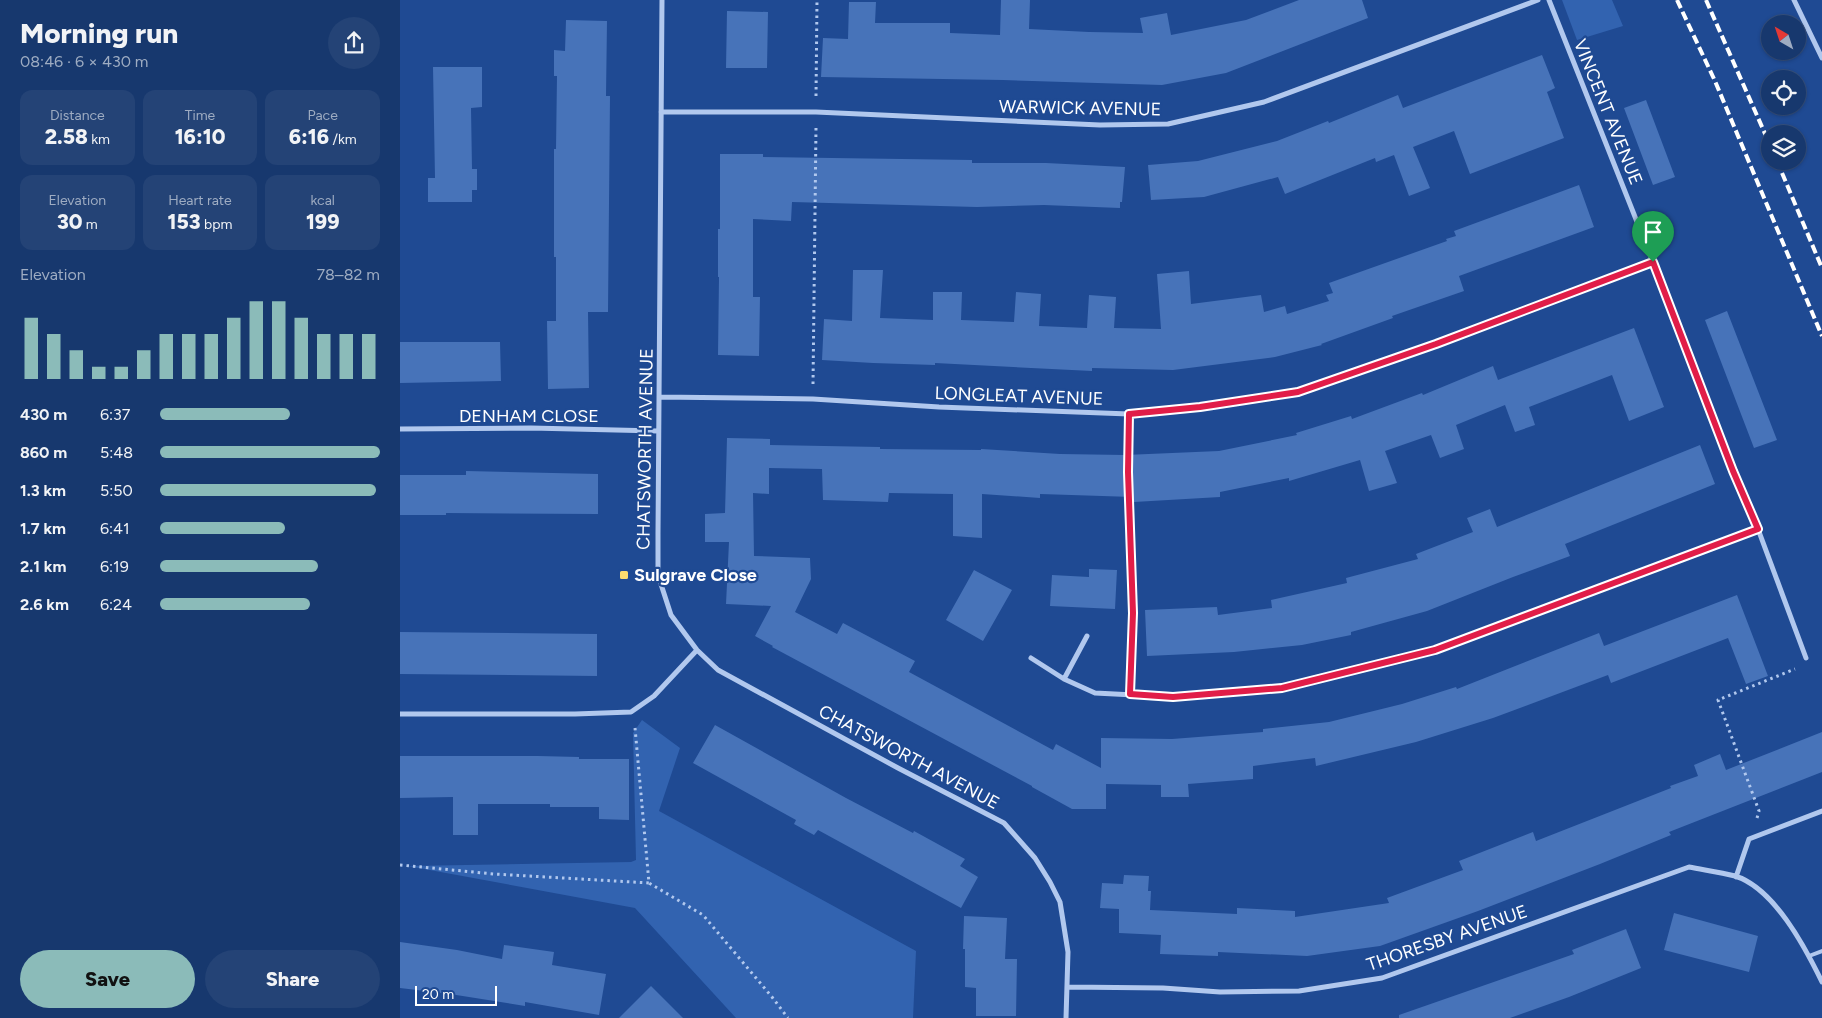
<!DOCTYPE html>
<html lang="en">
<head>
<meta charset="utf-8">
<style>
  :root { --surface:#17386e; --page:#244376; --text:#f1f3f6; --muted:#9eacc2; --line:#365281; --accent:#8bbbb9 }
  body { margin:0; font-family:Figtree,sans-serif; background:var(--page); color:var(--text); height:100vh; display:flex; flex-direction:column; font-size:19px; white-space:nowrap }
  * { box-sizing:border-box; margin:0 }
  p { font-size:16px; color:var(--muted) }
  .icon { flex:none; width:28px; height:28px; fill:none; stroke:currentColor; stroke-width:2; stroke-linecap:round; stroke-linejoin:round }
  .map { position:relative; flex:1; overflow:hidden }
  .side { display:flex; flex-direction:column; background:var(--surface); width:400px }
  .side>* { flex:none }
  .needle { width:32px; rotate:321deg }
  .controls { position:absolute; left:1361px; top:15px; display:grid; gap:10px }
  .controls a { display:grid; place-items:center; width:45px; height:45px; border-radius:50%; background:var(--surface); box-shadow:0 1px 4px #0004,0 0 0 1px var(--line); font-size:25px }
  .scale { position:absolute; left:15px; bottom:12px; width:82px; box-sizing:border-box; padding-left:5px; border:2px solid #fff; border-top:0; font-size:14px; line-height:18px; white-space:nowrap; color:#fff; -webkit-text-stroke:4px #1f4a93; paint-order:stroke }
  .pin { position:absolute; display:grid; place-items:center; width:42px; height:42px; color:#fff; margin:-51px -21px; border-radius:50% 50% 50% 0; rotate:-45deg; box-shadow:0 0 5px #0007 }
  .pin .icon { rotate:45deg }
  .round { display:grid; place-items:center; flex:none; width:52px; height:52px; border-radius:26px; background:var(--page) }
  .overview { display:flex; align-items:center; justify-content:space-between; height:85px; padding:0 20px }
  h1 { font-size:28px; font-weight:800; line-height:38px }
  .metrics { display:grid; grid-template-columns:repeat(3,1fr); gap:8px; height:85px; padding:5px 20px }
  .metrics div { display:grid; align-content:center; border-radius:12px; background:var(--page); text-align:center }
  .metrics b { font-size:21px; font-weight:800 }
  .metrics small { font-size:14px; font-weight:400 }
  .metrics p { font-size:14px }
  .chart { height:140px; padding:10px 20px }
  .chart p { display:flex; justify-content:space-between }
  .chart svg { width:100%; height:90px; margin-top:5px; stroke:var(--accent); stroke-width:6 }
  .cta { display:flex; gap:10px; margin-top:auto; padding:10px 20px }
  .cta a { flex:1; height:58px; border-radius:30px; background:var(--accent); color:#111; font-size:20px; font-weight:800; line-height:58px; text-align:center }
  .cta a+a { background:var(--page); color:var(--text) }
  ul { padding:0 20px; list-style:none; font-size:16px }
  li { display:grid; grid-template-columns:80px 60px 1fr; align-items:center; height:38px }
  li i { height:12px; border-radius:6px; background:var(--accent) }
  main { display:flex; flex:1; min-height:0 }
  .map>svg:first-child { display:block }
  .green { fill:#3263b0 }
  .building { fill:#4773b9 }
  .lines { fill:none; stroke-linecap:round; stroke-linejoin:round }
  .path { stroke:#b1c8ee; stroke-width:3; stroke-dasharray:2.5 4; stroke-linecap:butt }
  .lane { stroke:#b1c8ee; stroke-width:4 }
  .street { stroke:#b1c8ee; stroke-width:5 }
  .rail { stroke:#fff; stroke-width:4; stroke-dasharray:9 4; stroke-linecap:butt }
  .route-casing { stroke:#fff; stroke-width:10 }
  .route { stroke:#e11d48; stroke-width:6 }
  .poi-dot { fill:#fcdd70; stroke:#1f4a93; stroke-width:2 }
  .labels { text-anchor:middle; dominant-baseline:central; stroke-width:4.5; stroke-linejoin:round; paint-order:stroke }
  .street-label { font-size:18px; fill:#fff; stroke:#1f4a93 }
  .poi-label { font-size:18px; font-weight:bold; fill:#fff; stroke:#1f4a93; text-anchor:start }
</style>
</head>
<body>
<main>
<section class="side">
<div class="overview"><div><h1>Morning run</h1><p>08:46 · 6 × 430 m</p></div><a class="round"><svg class="icon" aria-label="share" viewBox="0 0 24 24"><path d="M12 15V3M7 8l5-5 5 5M5 13v7h14v-7"/></svg></a></div>
<div class="metrics">
<div><p>Distance</p><b>2.58<small> km</small></b></div>
<div><p>Time</p><b>16:10</b></div>
<div><p>Pace</p><b>6:16<small> /km</small></b></div>
</div>
<div class="metrics">
<div><p>Elevation</p><b>30<small> m</small></b></div>
<div><p>Heart rate</p><b>153<small> bpm</small></b></div>
<div><p>kcal</p><b>199</b></div>
</div>
<div class="chart"><p><span>Elevation</span>78–82 m</p>
<svg viewBox="0 0 160 44" preserveAspectRatio="none"><path d="M5 44V14M15 44V22M25 44V30M35 44V38M45 44V38M55 44V30M65 44V22M75 44V22M85 44V22M95 44V14M105 44V6M115 44V6M125 44V14M135 44V22M145 44V22M155 44V22"/></svg>
</div>
<ul>
<li><b>430 m</b>6:37<i style="width:59%"></i></li>
<li><b>860 m</b>5:48<i style="width:100%"></i></li>
<li><b>1.3 km</b>5:50<i style="width:98%"></i></li>
<li><b>1.7 km</b>6:41<i style="width:57%"></i></li>
<li><b>2.1 km</b>6:19<i style="width:72%"></i></li>
<li><b>2.6 km</b>6:24<i style="width:68%"></i></li>
</ul>
<div class="cta"><a>Save</a><a>Share</a></div>
</section>
<div class="map">
<svg width="1422" height="1018" viewBox="0 0 1422 1018">
  <rect width="100%" height="100%" fill="#1f4a93"/>
  <path class="green" d="M1162 0H1212L1223 26 1177 40Z
    M242 720 280 748 259 811 516 951 513 1018H336L235 908 8 866 231 862 236 860 233 733Z"/>
  <path class="building" d="M601 0H630L629 29 689 32 743 33 740 18 767 13 771 35 846 20 899 0H962L968 18 826 73 762 85 603 80 421 77 423 38 448 39 449 2H476L475 23H550V33L600 35Z
    M327 11 368 12 367 68H326Z
    M166 20 207 21 206 96H210L208 312H188L189 388 148 389 147 321H156V257H154V149H156L157 76H154V50L165 51Z
    M1142 55 1155 88 1147 92 1164 138 1070 174 1054 131 1013 147 1030 188 1009 196 994 155 976 162 975 158 885 194 878 177 804 197 751 200 748 165 798 161 877 141 928 121 929 123 998 95 1003 108Z
    M33 67H82V107L71 108 72 169H77V190H72V202H28V178H35Z
    M1246 100 1275 177 1253 185 1224 108Z
    M320 154H363V157L572 160V163H646L725 167 722 202H720V208L644 205 577 207 392 202 391 221 353 219V297H360L359 356 318 355 319 277H318V229H320Z
    M1179 185 1194 227 1059 276 1064 291 992 316 993 318 921 344 922 345 875 357 773 370 692 368V371L535 363V365L473 363 422 360 424 319 452 321 453 270H483L480 318 533 320V292H562L561 320 614 322 616 292 641 294 639 326 687 328 689 295 716 297 714 328 761 329 757 274 789 271 791 304 861 295 864 312 885 306 887 314 929 301 926 295 933 293 929 283 1047 241 1046 239 1056 236 1054 231Z
    M1327 311 1377 440 1354 448 1305 320Z
    M1234 328 1264 407 1229 421 1212 375 1129 407 1135 425 1115 432 1105 405 1056 425 1064 449 1040 458 1031 435 985 451 997 483 969 491 960 460 889 481V478L820 492V497L734 502 733 497 640 494V498L582 494V538L553 536V494L489 493 488 502 423 500 422 469 369 468V494L353 493 354 556 410 558 411 579 395 612 437 634 443 623 515 661 509 672 653 750 656 744 701 768V738L772 739 863 732V729L929 722 1002 704 1056 687 1057 689 1199 633 1204 646 1337 595 1368 676 1346 684 1328 638 1211 683 1208 675 1093 718 1016 742 916 766 915 758 853 766V779L788 784 789 797H761V785L706 784V809H672L632 787V786L372 647 373 646 355 636 371 606 326 604 329 542H305V514L325 513 327 438 370 439V445L480 447V449L581 450V449L660 454 725 455 819 451 897 435 896 433 951 416 952 419 1022 393 1023 395 1093 366 1098 380Z
    M0 342H100L101 381 0 383Z
    M1300 445 1315 484 1165 544 1170 556 1113 577 1027 611 951 632V635L902 645 834 652 747 656 745 610 817 607 818 615 872 608 871 600 947 583 946 578 1018 559 1016 554 1073 532 1067 518 1090 509 1097 527Z
    M66 471 198 474V514L46 513V515H0V475H66Z
    M689 569 717 570 715 609 650 606 652 575 689 577Z
    M574 570 612 590 583 641 546 620Z
    M0 632 197 634V676L0 674Z
    M315 725 446 798 513 833 514 831 565 859 560 866 578 877 561 908 418 830 414 835 394 824 396 820 293 763Z
    M1422 732V772L1269 832 1271 835 1200 864 1078 911 980 946 907 956 818 952V956L760 954 761 935 719 933V909L700 908 702 883 723 884 724 875 749 876 748 891H751L750 910 837 914V908L895 911V917L989 903 987 898 1063 870 1059 861 1133 832 1136 841 1271 788 1270 786 1298 776 1294 765 1320 754 1326 770Z
    M0 756H138L179 757V759H229V820L199 819V807H150V804H78V835H53V797L0 798Z
    M1274 913 1358 936 1349 972 1264 950Z
    M564 916 607 918 605 959H617L616 1016H576V988L565 987V949H563Z
    M1226 929 1241 968 1169 997 1110 1018H999V1015L1174 954 1172 950Z
    M0 942 57 950 102 959 104 945 154 952 152 965 206 974 199 1015 125 1002V1006L50 994 0 988Z
    M251 986 283 1018H219Z"/>
  <g class="lines">
    <path class="path" d="M416 96 417 0
      M413 384 416 127
      M729 430 733 613 731 679
      M235 728 249 883 303 915 372 997 388 1018
      M1357 818 1359 811 1318 700 1395 669
      M0 865 94 874 249 883"/>
    <path class="lane" d="M1409 956 1422 951"/>
    <path class="street" d="M262 0 258 534V575L271 615 297 650 318 670 498 768 604 823 635 858 650 882 660 902 668 952 666 1018
      M1149 0 1270 305 1333 471 1358 529 1406 658
      M1394 0 1422 58
      M261 112H416L700 125 768 124 864 102 1138 0
      M260 397 413 399 539 407 729 414 800 407 898 392 1036 344 1253 262
      M0 429 131 428 258 431
      M631 658 664 679 695 693 773 697 883 688 1035 650 1358 529
      M664 679 687 636
      M0 714H175L231 712 254 696 297 650
      M1336 877 1349 839 1422 811
      M668 987 763 988 820 992 899 991 982 978 1289 867C1304 870 1320 872 1335 876 1374 888 1405 947 1422 982"/>
    <path class="rail" d="M1277 0 1315 81 1422 336
      M1306 0 1370 145
      M1377 161 1422 268"/>
  </g>
  <g class="lines">
    <defs>
      <path id="route" d="M1253 262 1333 471 1358 529 1035 650 882 688 773 697 730 694 733 613 728 472 729 414 800 407 898 392 1036 344Z"/>
    </defs>
    <use href="#route" class="route-casing"/>
    <use href="#route" class="route"/>
  </g>
  <rect class="poi-dot" x="219" y="570" width="10" height="10" rx="2.5"/>
  <g class="labels">
    <g class="street-label">
      <text transform="translate(680 108) rotate(1)">WARWICK AVENUE</text>
      <text transform="translate(1208 112) rotate(68)">VINCENT AVENUE</text>
      <text transform="translate(619 396) rotate(2)">LONGLEAT AVENUE</text>
      <text x="129" y="416">DENHAM CLOSE</text>
      <text transform="translate(245 449) rotate(-89)">CHATSWORTH AVENUE</text>
      <text transform="translate(509 757) rotate(28)">CHATSWORTH AVENUE</text>
      <text transform="translate(1047 938) rotate(-19)">THORESBY AVENUE</text>
    </g>
    <g class="poi-label">
      <text x="234" y="575">Sulgrave Close</text>
    </g>
  </g>
</svg>
<div class="controls">
<a><svg class="needle" viewBox="-14 -14 28 28"><path d="M0-13l5 13h-10z" fill="#e53935"/><path d="M0 13l5-13h-10z" fill="#9eacc2"/></svg></a>
<a><svg class="icon" aria-label="locate" viewBox="0 0 24 24"><circle cx="12" cy="12" r="6"/><path d="M12 2v4M12 18v4M2 12h4M18 12h4"/></svg></a>
<a><svg class="icon" aria-label="layers" viewBox="0 0 24 24"><path d="M12 4l9 5-9 5-9-5zM3 14l9 5 9-5"/></svg></a>
</div>
<div class="scale">20 m</div>
<div class="pin" style="left:1253px;top:262px;background:#1e9e55"><svg class="icon" aria-label="arrive" viewBox="0 0 24 24"><path d="M6 21V4h12l-3 4 3 4H6"/></svg></div>
</div>
</main>
</body>
</html>
